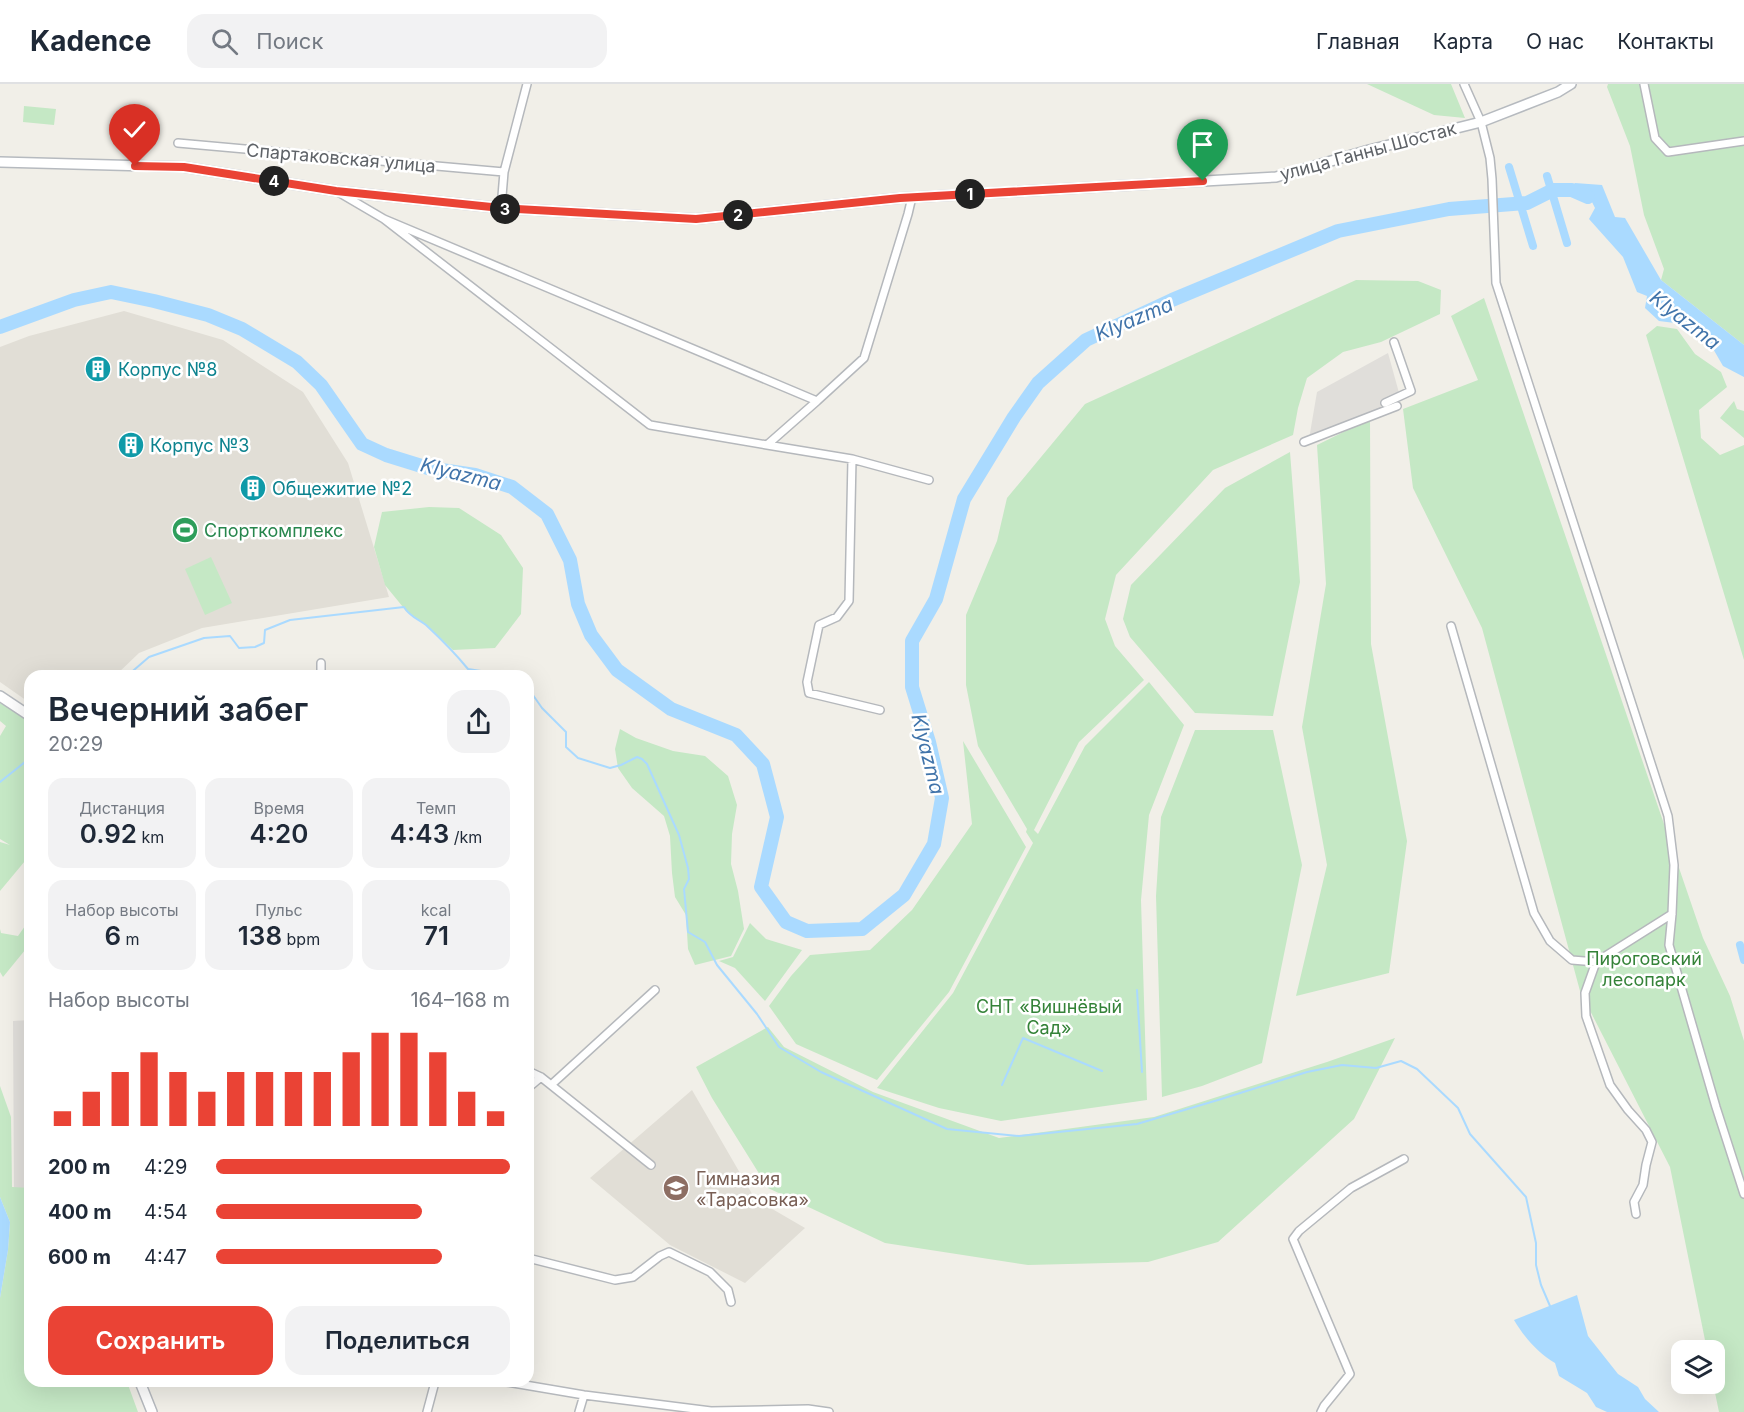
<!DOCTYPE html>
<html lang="ru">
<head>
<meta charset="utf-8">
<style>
  :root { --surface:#fff; --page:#f2f2f3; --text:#1f2937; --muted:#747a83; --line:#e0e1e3; --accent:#ea4335 }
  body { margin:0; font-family:Inter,sans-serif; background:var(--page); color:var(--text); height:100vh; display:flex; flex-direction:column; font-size:22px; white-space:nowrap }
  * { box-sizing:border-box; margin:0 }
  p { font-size:20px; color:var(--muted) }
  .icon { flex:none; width:33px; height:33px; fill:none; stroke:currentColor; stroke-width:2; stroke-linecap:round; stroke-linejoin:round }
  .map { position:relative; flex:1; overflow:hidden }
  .panel { position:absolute; left:24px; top:586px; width:510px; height:717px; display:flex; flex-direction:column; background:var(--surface); border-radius:18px; box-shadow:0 6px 24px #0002 }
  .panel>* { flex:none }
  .fabs { position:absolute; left:1671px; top:1256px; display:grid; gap:12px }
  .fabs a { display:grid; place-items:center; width:54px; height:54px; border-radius:12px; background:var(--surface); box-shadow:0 6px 24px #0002; font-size:30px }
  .pin { position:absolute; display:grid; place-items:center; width:51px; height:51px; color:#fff; margin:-62px -26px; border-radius:50% 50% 50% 0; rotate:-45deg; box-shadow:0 0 6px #0007 }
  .pin .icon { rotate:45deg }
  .km { position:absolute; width:30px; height:30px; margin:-15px; border-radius:50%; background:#222; color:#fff; font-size:16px; line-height:30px; text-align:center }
  .round { display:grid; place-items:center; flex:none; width:63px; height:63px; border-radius:18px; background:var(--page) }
  .overview { display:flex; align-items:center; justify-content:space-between; height:102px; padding:0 24px }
  h1 { font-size:33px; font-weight:600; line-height:45px }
  .stats { display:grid; grid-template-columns:repeat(3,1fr); gap:9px; height:102px; padding:6px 24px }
  .stats div { display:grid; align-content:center; border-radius:15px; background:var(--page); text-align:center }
  .stats b { font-size:26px; font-weight:600 }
  .stats small { font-size:16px; font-weight:400 }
  .stats p { font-size:16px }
  .chart { height:168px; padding:12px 24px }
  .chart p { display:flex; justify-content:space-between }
  .chart svg { width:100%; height:108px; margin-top:6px; stroke:var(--accent); stroke-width:6 }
  .primary-button { display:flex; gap:12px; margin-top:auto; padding:12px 24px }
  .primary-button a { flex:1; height:69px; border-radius:18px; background:var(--accent); color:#fff; font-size:24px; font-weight:600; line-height:69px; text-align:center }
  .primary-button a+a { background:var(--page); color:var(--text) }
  ul { padding:0 24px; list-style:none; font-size:20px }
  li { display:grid; grid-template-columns:96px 72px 1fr; align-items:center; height:45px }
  li i { height:15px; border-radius:8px; background:var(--accent) }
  header { display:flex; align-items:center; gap:36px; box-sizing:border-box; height:84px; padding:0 30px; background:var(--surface); border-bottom:2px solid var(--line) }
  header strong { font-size:28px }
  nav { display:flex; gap:33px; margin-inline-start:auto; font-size:21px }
  .search { width:420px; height:54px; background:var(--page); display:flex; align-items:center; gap:15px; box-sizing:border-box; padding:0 21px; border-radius:18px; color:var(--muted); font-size:22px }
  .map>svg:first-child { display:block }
  .industrial { fill:#e0deda }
  .education { fill:#e1ded6 }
  .green { fill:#c5e8c5 }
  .water { fill:#aadaff }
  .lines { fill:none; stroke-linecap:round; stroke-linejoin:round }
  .stream { stroke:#aadaff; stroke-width:2 }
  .canal { stroke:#aadaff; stroke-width:8 }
  .river { stroke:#aadaff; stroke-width:14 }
  .minor-casing { stroke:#b5b8bc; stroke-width:10 }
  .secondary-casing { stroke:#b6babf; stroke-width:12 }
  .minor { stroke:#fff; stroke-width:7 }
  .secondary { stroke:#fff; stroke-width:9 }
  .route-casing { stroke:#fff; stroke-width:12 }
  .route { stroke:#ea4335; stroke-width:8 }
  .labels { text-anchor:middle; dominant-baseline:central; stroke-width:5; stroke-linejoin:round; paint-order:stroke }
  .street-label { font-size:18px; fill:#5f6368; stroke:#fff }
  .culture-label { font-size:18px; fill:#0d838f; stroke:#fff; text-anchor:start }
  .leisure-label { font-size:18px; fill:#27864d; stroke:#fff; text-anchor:start }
  .park-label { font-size:18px; fill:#348238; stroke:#fff }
  .education-label { font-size:18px; fill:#785e54; stroke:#fff; text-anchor:start }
  .water-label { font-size:20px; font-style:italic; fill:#4174aa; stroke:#fff }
</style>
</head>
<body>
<header>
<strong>Kadence</strong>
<div class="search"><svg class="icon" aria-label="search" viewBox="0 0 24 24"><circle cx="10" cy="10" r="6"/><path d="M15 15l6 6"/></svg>Поиск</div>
<nav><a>Главная</a><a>Карта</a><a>О нас</a><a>Контакты</a></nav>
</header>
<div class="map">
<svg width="1744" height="1328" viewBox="0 0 1744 1328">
  <rect width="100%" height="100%" fill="#f1efe8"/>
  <path class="industrial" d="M1388 269 1401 316 1309 355 1317 308Z
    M30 936V1104H14L13 937Z"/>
  <path class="education" d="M124 227 223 256 303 308 348 379 389 513 202 544 139 569 115 592H30V619L0 598V263L29 252Z
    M692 1006 755 1115 805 1144 745 1199 670 1161 590 1094Z"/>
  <path class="green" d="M1367 0H1451L1465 34 1434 31Z
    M1608 0H1744V261L1661 196 1664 185 1644 131 1630 62 1607 3Z
    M24 22 56 25 54 41 23 38Z
    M1356 196 1418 197 1441 206 1440 230 1381 258 1343 268 1307 294 1298 324 1293 351 1213 386 1116 491 1105 535 1115 562 1144 596 1079 658 1034 746 1038 750 1085 662 1149 598 1184 641 1149 731 1141 816 1147 1016 1001 1037 939 1024 877 1004 953 909 1033 759 1026 748 1027 745 978 662 966 601V531L997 457 1007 414 1085 320Z
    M1484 214 1703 854 1730 912 1744 957V1328H1719L1713 1299 1714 1266H1707L1670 1083 1580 907 1482 544 1413 404 1403 325 1478 296 1451 232Z
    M1657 242 1677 245 1695 270 1721 288 1727 303 1699 326 1701 354 1720 371 1744 361V576L1646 251Z
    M1734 317 1737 325 1744 327V354L1720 334Z
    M1370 335 1371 560 1407 757 1389 889 1296 912 1327 781 1302 643 1326 500 1317 361Z
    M1290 368 1300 498 1273 632 1195 629 1130 553 1123 535 1131 501 1225 404Z
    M429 423 459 424 501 451 523 484 521 530 495 564 453 566 424 539 407 528 385 501 374 463 382 428Z
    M211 473 232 519 205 531 185 485Z
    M0 619 30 634V771L0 807V758L10 761 0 755V652L6 642 0 637Z
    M620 645 636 654 673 667 705 672 728 692 737 721 732 750 731 780 738 807 744 845 731 872 695 881 688 865 686 831 675 813 672 789 670 752 664 732 632 704 618 684 615 665Z
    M1195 646H1273L1302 781 1262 979 1202 1002 1162 1013 1156 812 1161 733Z
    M963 657 1026 763 949 908 877 996 796 960 769 922 791 892 810 871 870 866 912 826 972 740Z
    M30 835V860L3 893 0 888V845L1 849 18 852Z
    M750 839 766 855 802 866 765 917 735 884 719 877 733 873Z
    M768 943 784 963 873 1008 999 1054 1154 1033 1327 978 1395 954 1354 1035 1218 1158 1148 1178 1028 1181 885 1159 768 1104 712 1014 696 983Z
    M0 1002 11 1033 12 1103 30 1104V1298H127L138 1328H0V1214L8 1166 10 1138 0 1113Z"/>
  <path class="water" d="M1575 99 1602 101 1615 133 1625 134 1661 196 1744 261V293L1723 282 1708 256 1683 240 1659 237 1645 224 1647 212 1637 208 1623 173 1589 135 1595 124 1592 118 1571 110Z
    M0 1093V1113L10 1138 8 1166 0 1214Z
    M1577 1211 1588 1252 1618 1290 1638 1303 1645 1315 1659 1328H1607L1596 1323 1587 1309 1559 1292 1555 1279C1538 1269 1524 1253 1514 1236Z"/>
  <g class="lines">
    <path class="stream" d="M127 592 149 573 204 554 230 552 239 564 255 563 264 559 265 546 290 536 404 523C409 532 418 535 426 541 441 555 455 569 468 585L513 592
      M528 604 542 624 566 648V663L578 674 610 684 621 681 637 673 642 675 647 680 679 751 688 784 689 795 684 805 688 848 705 858 717 881 757 930 779 963 821 988 947 1045 1019 1052 1137 1040 1218 1016 1307 988 1342 981 1376 984 1401 977 1417 985 1458 1024 1470 1050 1526 1113 1536 1159V1181L1541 1201 1550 1222
      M0 698 30 674
      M1137 906 1142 988
      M1002 1001 1023 954 1102 987"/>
    <path class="canal" d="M1509 83 1533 162
      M1547 92 1567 159
      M1740 861 1744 876"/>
    <path class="river" d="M0 243 74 216 111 208 154 217 208 231 242 245 297 278 321 301 362 360 386 371 428 384 475 391 512 403 547 430 570 476 578 520 591 551 617 586 671 625 736 651 763 680 777 733 761 803 786 838 807 847 862 845 904 811 934 760 942 714 929 658 912 603V557L936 515 964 415 1014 333 1038 299 1086 256 1172 216 1338 147 1449 125 1527 119 1553 106H1572L1588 113"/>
    <defs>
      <path id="minor" d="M1464 0 1481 38 1490 74 1492 95 1496 199 1668 732 1674 781 1672 830 1669 861 1716 1023 1744 1110
        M1644 0 1655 54 1668 68 1744 57
        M178 59 504 88
        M338 108 384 135 817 317 767 361 650 341 384 135
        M501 124 504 88 527 0
        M817 317 864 274 908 130 912 113
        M1385 319 1411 307 1394 258
        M1304 358 1397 322
        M767 361 852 375 849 517 837 533 819 541 807 598 809 609 880 626
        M852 375 929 396
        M1451 542 1534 829 1550 857 1572 876 1596 878 1672 830
        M321 592V579
        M1596 878 1585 909 1586 932 1610 1001 1628 1026 1646 1046 1652 1058 1646 1081 1643 1101 1634 1118 1636 1130
        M528 987 541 993 651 1081
        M551 1001 655 906
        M528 1004 541 993
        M528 1174 615 1196 633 1193 660 1172 669 1168 710 1188 728 1206 731 1218
        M507 1298 584 1311 711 1327 808 1325 829 1328
        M427 1328 435 1298
        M579 1328 584 1311
        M1321 1328 1324 1322 1350 1290 1293 1155 1299 1147 1351 1104 1404 1075"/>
      <path id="secondary" d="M0 78 184 83 336 107 501 124 696 135 900 114 1276 93 1369 66 1481 38 1558 8 1571 0
        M0 612 30 632
        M140 1298 152 1328"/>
    </defs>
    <use href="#minor" class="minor-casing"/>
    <use href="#secondary" class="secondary-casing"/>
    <use href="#minor" class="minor"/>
    <use href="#secondary" class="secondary"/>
  </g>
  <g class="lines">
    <defs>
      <path id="route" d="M135 82 184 83 336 107 501 124 696 135 900 114 1203 97"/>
    </defs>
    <use href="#route" class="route-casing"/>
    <use href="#route" class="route"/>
  </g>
  <defs>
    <symbol id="building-disc" viewBox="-11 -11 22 22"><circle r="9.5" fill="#0f9aa8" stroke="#fff"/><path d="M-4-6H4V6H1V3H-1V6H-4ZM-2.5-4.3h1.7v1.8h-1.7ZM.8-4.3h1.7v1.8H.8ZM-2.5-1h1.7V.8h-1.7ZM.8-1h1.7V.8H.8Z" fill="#fff"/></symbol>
    <symbol id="stadium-disc" viewBox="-11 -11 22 22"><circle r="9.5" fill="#2e9e5b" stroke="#fff"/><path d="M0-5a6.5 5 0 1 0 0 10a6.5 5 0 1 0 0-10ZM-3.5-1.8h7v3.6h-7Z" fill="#fff"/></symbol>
    <symbol id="school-disc" viewBox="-11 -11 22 22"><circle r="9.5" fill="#8d6e63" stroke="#fff"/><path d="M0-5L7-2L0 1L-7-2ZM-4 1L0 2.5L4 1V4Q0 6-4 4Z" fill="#fff"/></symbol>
  </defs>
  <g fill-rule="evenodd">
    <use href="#building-disc" x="83" y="270" width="30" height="30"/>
    <use href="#building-disc" x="116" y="346" width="30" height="30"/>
    <use href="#building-disc" x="238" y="389" width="30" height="30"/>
    <use href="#stadium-disc" x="170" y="431" width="30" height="30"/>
    <use href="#school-disc" x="661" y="1089" width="30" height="30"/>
  </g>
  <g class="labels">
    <g class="street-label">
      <text transform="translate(1368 67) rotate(-15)">улица Ганны Шостак</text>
      <text transform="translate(341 74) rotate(5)">Спартаковская улица</text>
    </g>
    <g class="culture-label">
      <text x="118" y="285">Корпус №8</text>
      <text x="150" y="361">Корпус №3</text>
      <text x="272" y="404">Общежитие №2</text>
    </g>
    <g class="leisure-label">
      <text x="204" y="446">Спорткомплекс</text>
    </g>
    <g class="park-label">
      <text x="1644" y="874">Пироговский<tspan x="1644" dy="21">лесопарк</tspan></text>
      <text x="1049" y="922">СНТ «Вишнёвый<tspan x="1049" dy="21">Сад»</tspan></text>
    </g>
    <g class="education-label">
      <text x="696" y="1094">Гимназия<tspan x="696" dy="21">«Тарасовка»</tspan></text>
    </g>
    <g class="water-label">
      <text transform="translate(1134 235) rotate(-23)">Klyazma</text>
      <text transform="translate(1685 236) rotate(38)">Klyazma</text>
      <text transform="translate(461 390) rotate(14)">Klyazma</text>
      <text transform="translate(928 670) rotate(76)">Klyazma</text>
    </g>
  </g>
</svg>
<div class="fabs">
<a><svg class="icon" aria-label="layers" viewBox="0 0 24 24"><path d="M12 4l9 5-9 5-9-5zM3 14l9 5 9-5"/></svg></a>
</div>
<div class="pin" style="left:1203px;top:97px;background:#1e9e55"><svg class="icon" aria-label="arrive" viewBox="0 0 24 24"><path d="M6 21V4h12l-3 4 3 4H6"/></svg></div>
<div class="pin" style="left:135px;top:82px;background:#d93025"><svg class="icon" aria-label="check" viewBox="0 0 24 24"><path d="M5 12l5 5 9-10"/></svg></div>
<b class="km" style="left:970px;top:110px">1</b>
<b class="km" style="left:738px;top:131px">2</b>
<b class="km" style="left:505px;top:125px">3</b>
<b class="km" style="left:274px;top:97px">4</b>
<section class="panel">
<div class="overview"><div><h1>Вечерний забег</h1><p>20:29</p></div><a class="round"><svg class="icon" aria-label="share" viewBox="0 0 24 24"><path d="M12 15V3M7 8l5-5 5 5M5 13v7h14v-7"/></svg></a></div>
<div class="stats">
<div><p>Дистанция</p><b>0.92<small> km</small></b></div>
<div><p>Время</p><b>4:20</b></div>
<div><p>Темп</p><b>4:43<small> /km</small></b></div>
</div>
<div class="stats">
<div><p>Набор высоты</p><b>6<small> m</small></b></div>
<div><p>Пульс</p><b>138<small> bpm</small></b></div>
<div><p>kcal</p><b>71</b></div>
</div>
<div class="chart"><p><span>Набор высоты</span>164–168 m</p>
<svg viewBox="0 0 160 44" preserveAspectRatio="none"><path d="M5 44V38M15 44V30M25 44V22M35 44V14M45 44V22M55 44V30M65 44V22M75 44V22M85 44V22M95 44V22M105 44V14M115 44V6M125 44V6M135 44V14M145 44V30M155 44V38"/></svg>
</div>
<ul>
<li><b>200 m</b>4:29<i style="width:100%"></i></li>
<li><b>400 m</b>4:54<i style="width:70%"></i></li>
<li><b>600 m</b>4:47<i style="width:77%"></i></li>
</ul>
<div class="primary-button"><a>Сохранить</a><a>Поделиться</a></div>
</section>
</div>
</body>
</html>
